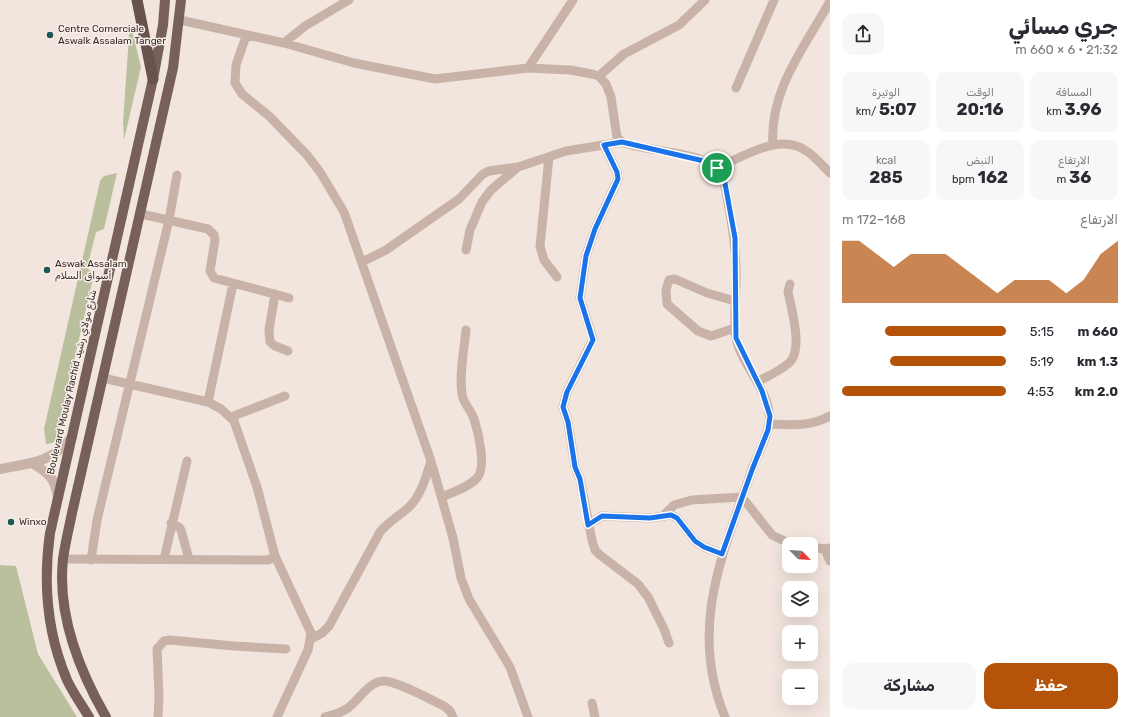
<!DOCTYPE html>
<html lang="ar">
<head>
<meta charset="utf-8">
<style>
  :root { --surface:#fff; --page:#f7f7f7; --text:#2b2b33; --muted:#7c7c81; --accent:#b45309 }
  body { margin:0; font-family:Rubik,Cairo,sans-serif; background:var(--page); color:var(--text); direction:rtl; height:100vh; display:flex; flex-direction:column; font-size:15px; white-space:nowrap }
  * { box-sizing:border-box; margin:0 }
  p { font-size:13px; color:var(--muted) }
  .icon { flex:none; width:22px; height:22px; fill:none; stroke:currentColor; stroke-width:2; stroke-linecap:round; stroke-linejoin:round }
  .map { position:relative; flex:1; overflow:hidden; direction:ltr }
  .side { display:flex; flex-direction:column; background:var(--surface); width:300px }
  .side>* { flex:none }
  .needle { width:26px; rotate:114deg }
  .fabs { position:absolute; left:782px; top:537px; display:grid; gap:8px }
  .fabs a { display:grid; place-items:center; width:36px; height:36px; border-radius:8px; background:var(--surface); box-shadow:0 4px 16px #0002; font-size:20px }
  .pin { position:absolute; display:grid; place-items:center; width:34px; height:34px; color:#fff; margin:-17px; border:2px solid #fff; border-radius:50%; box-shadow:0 1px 4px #0007 }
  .round { display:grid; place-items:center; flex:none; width:42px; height:42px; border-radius:12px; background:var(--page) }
  .headline { display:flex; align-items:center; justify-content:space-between; height:68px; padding:0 12px }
  h1 { font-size:22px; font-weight:700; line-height:30px }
  .stats { display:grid; grid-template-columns:repeat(3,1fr); gap:6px; height:68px; padding:4px 12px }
  .stats div { display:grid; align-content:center; border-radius:10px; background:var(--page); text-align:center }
  .stats b { font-size:17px; font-weight:700 }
  .stats small { font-size:11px; font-weight:400 }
  .stats p { font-size:11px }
  .chart { height:112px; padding:8px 12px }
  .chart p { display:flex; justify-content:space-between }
  .chart svg { width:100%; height:72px; margin-top:4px; fill:var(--accent); opacity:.7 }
  .cta { display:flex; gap:8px; margin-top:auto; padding:8px 12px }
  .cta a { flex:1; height:46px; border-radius:12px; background:var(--accent); color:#fff; font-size:16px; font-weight:700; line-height:46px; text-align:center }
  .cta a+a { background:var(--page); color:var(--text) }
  ul { padding:0 12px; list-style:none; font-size:13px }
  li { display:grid; grid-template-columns:64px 48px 1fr; align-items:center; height:30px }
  li i { height:10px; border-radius:5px; background:var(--accent) }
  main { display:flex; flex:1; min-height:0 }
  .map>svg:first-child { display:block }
  .green { fill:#bac09d }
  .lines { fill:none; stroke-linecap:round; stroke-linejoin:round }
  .minor { stroke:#c9b3a9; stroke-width:9 }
  .tertiary { stroke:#c9b3a9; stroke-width:10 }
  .primary { stroke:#78605a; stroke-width:10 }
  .trunk { stroke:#68524d; stroke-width:11 }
  .route-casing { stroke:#fff; stroke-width:8 }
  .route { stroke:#1a73e8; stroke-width:5 }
  .poi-dot { fill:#1f5753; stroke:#f9efe9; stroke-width:1.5 }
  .labels { text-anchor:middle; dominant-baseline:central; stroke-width:3; stroke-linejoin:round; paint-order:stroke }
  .poi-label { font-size:10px; fill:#372b29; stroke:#f9efe9; text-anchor:start }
  .street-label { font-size:10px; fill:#372b29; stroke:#f9efe9 }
</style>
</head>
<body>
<main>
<section class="side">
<div class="headline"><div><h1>جري مسائي</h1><p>21:32 · 6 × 660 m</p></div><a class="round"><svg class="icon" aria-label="share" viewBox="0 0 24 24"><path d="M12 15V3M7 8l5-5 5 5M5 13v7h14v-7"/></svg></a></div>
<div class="stats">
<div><p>المسافة</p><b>3.96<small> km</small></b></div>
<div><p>الوقت</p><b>20:16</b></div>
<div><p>الوتيرة</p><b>5:07<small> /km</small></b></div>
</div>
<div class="stats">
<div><p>الارتفاع</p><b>36<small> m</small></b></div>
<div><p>النبض</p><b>162<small> bpm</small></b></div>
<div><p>kcal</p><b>285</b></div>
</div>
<div class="chart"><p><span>الارتفاع</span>168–172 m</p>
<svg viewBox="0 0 160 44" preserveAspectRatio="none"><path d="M0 44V6L10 6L20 14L30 22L40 14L50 14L60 14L70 22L80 30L90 38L100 30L110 30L120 30L130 38L140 30L150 14L160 6V44z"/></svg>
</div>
<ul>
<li><b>660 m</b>5:15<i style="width:74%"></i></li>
<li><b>1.3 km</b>5:19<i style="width:71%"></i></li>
<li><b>2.0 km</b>4:53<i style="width:100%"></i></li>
</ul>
<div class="cta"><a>حفظ</a><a>مشاركة</a></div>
</section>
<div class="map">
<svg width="830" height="717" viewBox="0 0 830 717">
  <rect width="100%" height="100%" fill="#f2e5dd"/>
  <path class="green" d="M130 21 141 67 124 140 123 123Z
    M117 173 104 229 96 232 87 268 94 274 56 439 53 443 46 444 44 429 100 181 104 176Z
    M0 565 16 566 38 654 77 717H0Z"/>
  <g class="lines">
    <path class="minor" d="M180 20 284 43 354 63 435 79 528 68 570 70 592 74 599 76 606 84 611 97 616 131 617 137 622 142C650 153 703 150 722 173 725 183 726 193 728 203 733 229 737 254 736 281 736 299 733 319 736 338 741 366 774 394 769 424 766 442 755 458 750 475 721 558 689 630 725 717
      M246 36 236 65 235 83 242 94 269 116 307 155 320 172 344 212 431 461 453 538 461 578 469 599 510 667 528 717
      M284 43 305 26 349 0
      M528 68 573 0
      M599 76 624 54 679 25 705 0
      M736 88 774 0
      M604 145 617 172 618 179 595 229 586 256 580 298 593 339 567 392 563 407 568 422 575 467 580 479 592 540 595 550 600 555 638 584 648 597 664 629 669 643
      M773 145C769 90 805 47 830 1
      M549 157 540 246 544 260 557 277
      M717 168C743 157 780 131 808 152 816 158 823 166 830 173
      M141 214 208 229 214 235 215 240 210 271 214 278 289 298
      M466 250 470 230 482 202 491 190 518 167 566 151 622 142
      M362 262 386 250 459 199 483 174 489 171 518 167
      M275 294 269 330 270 342 275 346 288 351
      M735 301 707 293 675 279 669 280 666 290 667 304 698 331 711 336 735 328
      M103 378 208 402 221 409 234 421 257 487 275 556 311 633 308 650 277 717
      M757 382C768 376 780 371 789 363 804 350 791 309 788 291L790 284
      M208 402 233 284
      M231 417 285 396
      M769 424C791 425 810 427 830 416
      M442 497C453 492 469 487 477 478 487 468 478 431 474 419 471 410 463 403 462 394 459 374 464 351 466 330
      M663 516 674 505 692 500 742 497 772 535 791 544
      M171 523 179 527 181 530 189 559
      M588 525 602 516 650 518 671 515 677 518 695 541 704 547 722 554
      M811 547 825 549 830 548
      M825 549 830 561
      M63 559 268 560 275 556
      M164 559 187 461
      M91 560 97 520 169 220 177 175
      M311 639 322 633 329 626 380 532C388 522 399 516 408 508 421 496 426 477 431 461
      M592 703 595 717
      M158 717 159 696 157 649 164 641 170 640 234 646 286 649
      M325 717C334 715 341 713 348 708 359 700 369 681 384 681 397 681 431 700 444 706L450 711 453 717"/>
    <path class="tertiary" d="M32 463C48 473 54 476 58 497
      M0 469C30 463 52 463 72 437"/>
    <path class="primary" d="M89 717C82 705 73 693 67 680 47 633 43 583 50 533L153 79 163 25 165 0
      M106 717C79 670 57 615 63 559 65 544 69 528 72 513L173 68 181 0"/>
    <path class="trunk" d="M137 0 153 79"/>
  </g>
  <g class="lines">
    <defs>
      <path id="route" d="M622 142 704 161 717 168 724 178 735 238 736 338 762 391 770 416 768 430 752 470 722 554 704 547 695 541 677 518 671 515 650 518 602 516 588 525 580 479 575 467 568 422 563 407 567 392 593 340 580 298 586 256 595 229 618 179 617 172 604 145Z"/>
    </defs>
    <use href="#route" class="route-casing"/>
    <use href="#route" class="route"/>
  </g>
  <g class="poi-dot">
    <circle cx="50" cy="35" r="4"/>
    <circle cx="47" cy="270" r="4"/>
    <circle cx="11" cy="522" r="4"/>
  </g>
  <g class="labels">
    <g class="poi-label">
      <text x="58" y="29">Centre Comerciale<tspan x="58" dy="12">Aswalk Assalam Tanger</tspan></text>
      <text x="55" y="264">Aswak Assalam<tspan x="55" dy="12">أسواق السلام</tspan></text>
      <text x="19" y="522">Winxo</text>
    </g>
    <g class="street-label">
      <text transform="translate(72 382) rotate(-77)">Boulevard Moulay Rachid شارع مولاي رشيد</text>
    </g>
  </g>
</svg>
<div class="fabs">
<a><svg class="needle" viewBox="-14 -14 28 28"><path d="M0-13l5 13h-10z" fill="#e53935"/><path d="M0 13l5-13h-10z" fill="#7c7c81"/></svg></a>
<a><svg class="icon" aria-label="layers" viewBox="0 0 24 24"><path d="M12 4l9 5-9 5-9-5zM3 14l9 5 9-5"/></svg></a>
<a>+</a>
<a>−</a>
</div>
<div class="pin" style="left:717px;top:168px;background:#1e9e55"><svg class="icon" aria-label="arrive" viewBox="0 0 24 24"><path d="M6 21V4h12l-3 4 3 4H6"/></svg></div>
</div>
</main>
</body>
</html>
